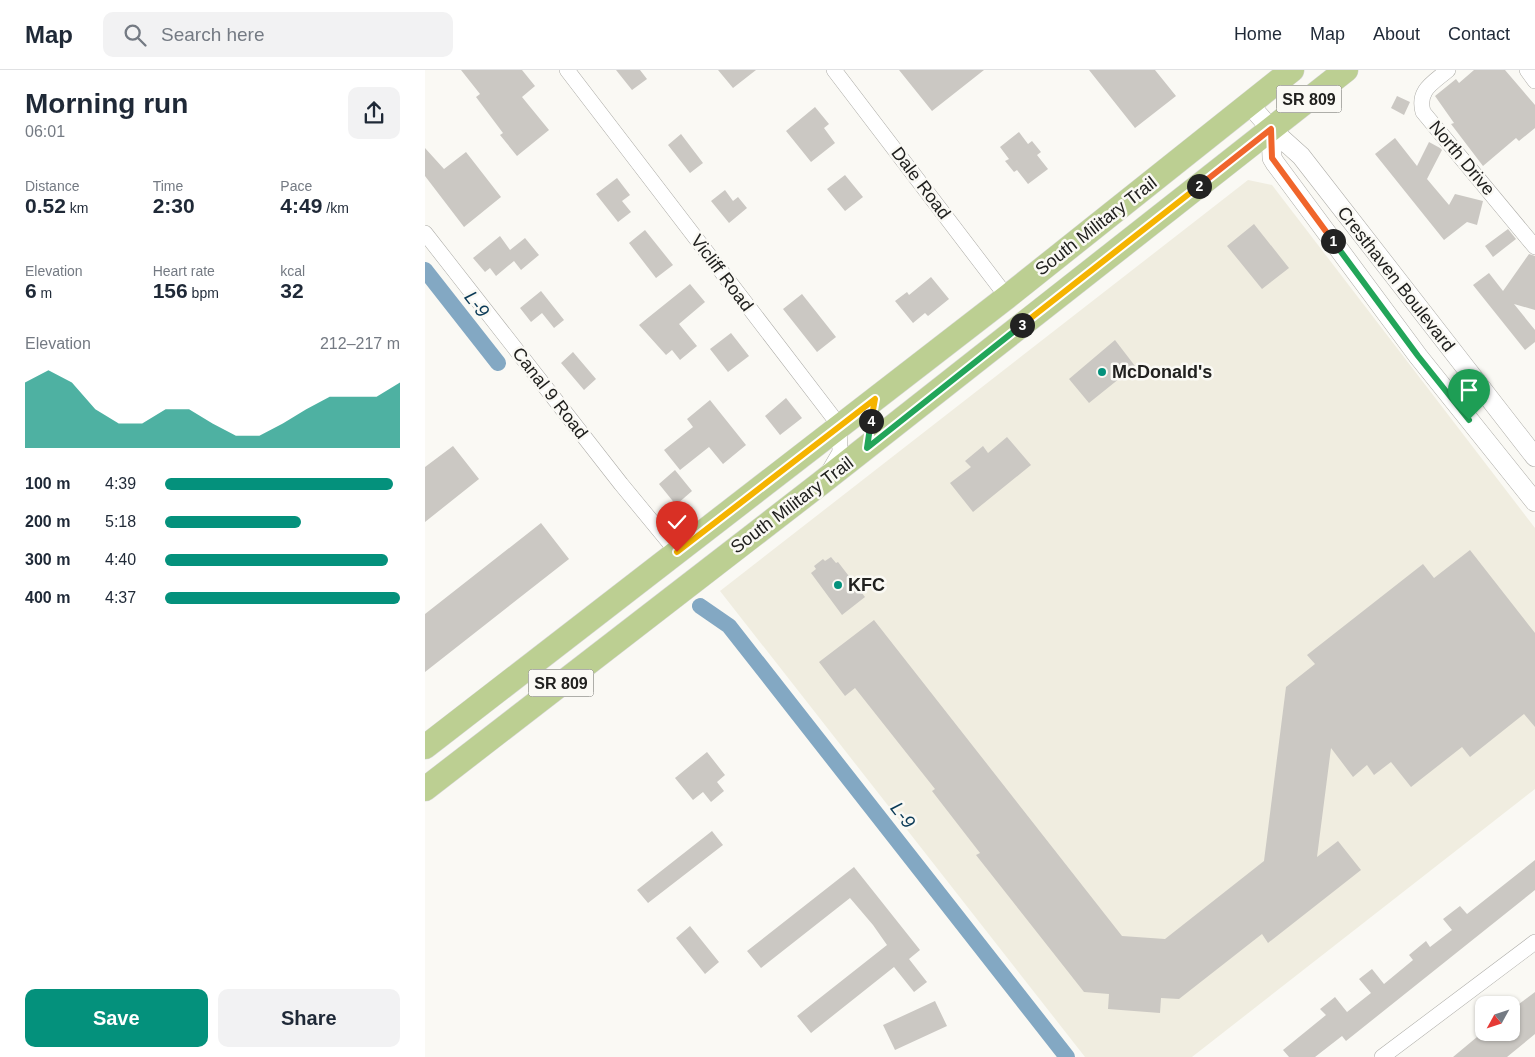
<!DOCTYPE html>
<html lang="en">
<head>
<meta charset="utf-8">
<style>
  :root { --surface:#fff; --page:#f2f2f3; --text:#1f2937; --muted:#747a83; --line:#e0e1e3; --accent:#04917c }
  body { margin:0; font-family:Helvetica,sans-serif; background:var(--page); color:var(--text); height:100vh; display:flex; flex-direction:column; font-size:19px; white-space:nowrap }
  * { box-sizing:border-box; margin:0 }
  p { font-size:16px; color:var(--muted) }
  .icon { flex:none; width:28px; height:28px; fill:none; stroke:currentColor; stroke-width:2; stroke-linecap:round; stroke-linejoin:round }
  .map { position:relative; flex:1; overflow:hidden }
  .panel { display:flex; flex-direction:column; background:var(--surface); width:425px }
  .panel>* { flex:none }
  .needle { width:32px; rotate:230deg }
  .tools { position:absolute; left:1050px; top:926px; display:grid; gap:10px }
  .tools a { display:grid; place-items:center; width:45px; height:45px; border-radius:10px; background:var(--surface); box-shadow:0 1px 4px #0004; font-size:25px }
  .pin { position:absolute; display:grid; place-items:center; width:42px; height:42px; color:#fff; margin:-51px -21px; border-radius:50% 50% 50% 0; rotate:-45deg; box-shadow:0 0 5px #0007 }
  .pin .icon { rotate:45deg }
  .km { position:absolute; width:25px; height:25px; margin:-12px; border-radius:50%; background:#222; color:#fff; font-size:14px; line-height:25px; text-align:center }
  .round { display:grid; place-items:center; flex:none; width:52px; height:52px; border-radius:10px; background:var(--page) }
  .summary { display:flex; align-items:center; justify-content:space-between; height:85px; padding:0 25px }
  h1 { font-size:28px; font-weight:600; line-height:38px }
  .metrics { display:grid; grid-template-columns:repeat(3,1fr); gap:8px; height:85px; padding:5px 25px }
  .metrics div { display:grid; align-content:center }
  .metrics b { font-size:21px; font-weight:600 }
  .metrics small { font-size:14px; font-weight:400 }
  .metrics p { font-size:14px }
  .chart { height:140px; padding:10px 25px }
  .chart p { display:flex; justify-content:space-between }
  .chart svg { width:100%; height:90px; margin-top:5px; fill:var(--accent); opacity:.7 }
  .primary-button { display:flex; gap:10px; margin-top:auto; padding:10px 25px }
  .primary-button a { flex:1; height:58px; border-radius:10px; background:var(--accent); color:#fff; font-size:20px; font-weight:600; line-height:58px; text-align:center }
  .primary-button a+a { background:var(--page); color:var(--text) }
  ul { padding:0 25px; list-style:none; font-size:16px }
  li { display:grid; grid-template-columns:80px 60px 1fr; align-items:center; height:38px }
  li i { height:12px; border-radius:6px; background:var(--accent) }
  header { display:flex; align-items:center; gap:30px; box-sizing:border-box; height:70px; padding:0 25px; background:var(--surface); border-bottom:1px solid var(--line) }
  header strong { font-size:24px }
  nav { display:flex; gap:28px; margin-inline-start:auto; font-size:18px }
  .search { width:350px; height:45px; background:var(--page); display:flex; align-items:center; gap:12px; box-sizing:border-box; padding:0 18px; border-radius:10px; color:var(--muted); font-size:19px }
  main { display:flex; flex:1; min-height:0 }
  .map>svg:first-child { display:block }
  .built { fill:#f0ede0 }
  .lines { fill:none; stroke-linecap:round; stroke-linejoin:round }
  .canal { stroke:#83a8c3; stroke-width:16 }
  .building { fill:#cbc8c3 }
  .minor-casing { stroke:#acaba6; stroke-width:16 }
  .tertiary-casing { stroke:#acaba6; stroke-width:20 }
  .primary-casing { stroke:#d7d7d7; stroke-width:25 }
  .minor { stroke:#fff; stroke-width:15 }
  .tertiary { stroke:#fff; stroke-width:19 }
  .primary { stroke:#bccf92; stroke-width:24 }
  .split-1-casing { stroke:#fff; stroke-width:10 }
  .split-2-casing { stroke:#fff; stroke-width:10 }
  .split-3-casing { stroke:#fff; stroke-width:10 }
  .split-4-casing { stroke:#fff; stroke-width:10 }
  .split-5-casing { stroke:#fff; stroke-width:10 }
  .split-1 { stroke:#22a559; stroke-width:6 }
  .split-2 { stroke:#f0652b; stroke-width:6 }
  .split-3 { stroke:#f5b400; stroke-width:6 }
  .split-4 { stroke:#22a559; stroke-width:6 }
  .split-5 { stroke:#f5b400; stroke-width:6 }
  .poi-dot { fill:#04917c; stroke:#faf9f4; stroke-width:2 }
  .labels { text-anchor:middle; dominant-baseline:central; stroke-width:5; stroke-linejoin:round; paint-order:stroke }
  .shield { fill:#faf9f4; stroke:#62625f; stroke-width:1 }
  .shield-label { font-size:16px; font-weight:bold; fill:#21211f }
  .street-label { font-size:18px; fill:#21211f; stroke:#faf9f4 }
  .poi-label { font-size:18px; font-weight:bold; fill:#21211f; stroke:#faf9f4; text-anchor:start }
  .water-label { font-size:19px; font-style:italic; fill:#093956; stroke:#faf9f4 }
</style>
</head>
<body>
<header>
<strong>Map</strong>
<div class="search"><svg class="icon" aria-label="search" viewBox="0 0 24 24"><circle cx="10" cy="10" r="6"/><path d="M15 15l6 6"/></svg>Search here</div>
<nav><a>Home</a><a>Map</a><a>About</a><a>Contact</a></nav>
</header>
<main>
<section class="panel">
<div class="summary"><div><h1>Morning run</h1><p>06:01</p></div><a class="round"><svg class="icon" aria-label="share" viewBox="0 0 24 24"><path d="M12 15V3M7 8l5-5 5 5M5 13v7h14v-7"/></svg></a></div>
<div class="metrics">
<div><p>Distance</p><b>0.52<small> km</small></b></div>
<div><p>Time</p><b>2:30</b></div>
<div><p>Pace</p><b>4:49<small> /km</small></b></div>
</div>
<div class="metrics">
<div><p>Elevation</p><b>6<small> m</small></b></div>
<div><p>Heart rate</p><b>156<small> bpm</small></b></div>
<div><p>kcal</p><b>32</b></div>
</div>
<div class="chart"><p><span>Elevation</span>212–217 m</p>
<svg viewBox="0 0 160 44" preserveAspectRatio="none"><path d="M0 44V12L10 6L20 12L30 25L40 32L50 32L60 25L70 25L80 32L90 38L100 38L110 32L120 25L130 19L140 19L150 19L160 12V44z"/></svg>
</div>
<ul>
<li><b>100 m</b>4:39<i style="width:97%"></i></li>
<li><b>200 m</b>5:18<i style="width:58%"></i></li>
<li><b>300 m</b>4:40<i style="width:95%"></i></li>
<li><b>400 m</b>4:37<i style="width:100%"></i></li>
</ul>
<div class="primary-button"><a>Save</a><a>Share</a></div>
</section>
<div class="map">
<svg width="1110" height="987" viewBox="0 0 1110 987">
  <rect width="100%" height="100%" fill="#faf9f4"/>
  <path class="built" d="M823 110 847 115 1110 458V719L767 987H660L295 521Z"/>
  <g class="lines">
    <path class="canal" d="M0 200 73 293
      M275 536 304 556 642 987"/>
  </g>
  <path class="building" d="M36 0H97L110 16 97 27 124 60 92 86 75 65 78 63 51 27 55 24Z
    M191 0H215L222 9 207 20Z
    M293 0H331L308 18Z
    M474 0H559L507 41Z
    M664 0H730L751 26 710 58Z
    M1049 0H1080L1110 35V58L1094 71 1091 68 1058 96 1026 54 1029 53 1010 26 1031 9 1034 13Z
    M972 26 985 32 979 45 966 38Z
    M390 37 404 54 399 58 410 73 386 92 361 61Z
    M594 62 603 74 607 71 616 82 612 85 623 99 603 114 592 100 589 102 580 91 584 89 575 77Z
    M256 64 278 93 265 103 243 75Z
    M970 68 992 96 1004 72 1015 78 1017 80 1002 109 1024 135 1030 124 1058 131 1052 155 1042 152 1019 170 950 84Z
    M0 78 19 99 41 82 76 127 39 157 0 106Z
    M420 105 438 127 420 141 402 119Z
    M192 108 205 125 197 131 206 142 193 152 171 124Z
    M300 120 308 131 313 127 322 138 304 153 286 131Z
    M829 154 864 198 837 219 802 176Z
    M1083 159 1091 169 1068 187 1060 176Z
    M220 160 248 195 231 208 204 173Z
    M75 166 85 180 100 168 114 185 96 200 89 191 71 206 65 198 60 202 48 188Z
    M1104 184 1110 186V240L1089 234 1110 260V272L1100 280 1048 215 1064 203 1078 221Z
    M506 207 524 229 503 246 500 243 488 253 470 231 482 222 484 225Z
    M265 214 280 232 254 254 272 276 255 290 247 280 241 285 214 255Z
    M116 221 139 250 129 258 117 243 106 252 95 238Z
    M377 224 411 267 392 282 358 239Z
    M306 263 324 286 303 302 285 279Z
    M690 270 710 296 664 333 644 309Z
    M148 282 171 309 159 320 136 293Z
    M361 328 377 348 355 365 340 346Z
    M285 330 321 375 298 394 284 377 255 400 239 380 268 357 262 349Z
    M582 367 606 395 548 442 525 413 546 397 540 391 558 376 563 383Z
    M28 376 54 409 0 452V397Z
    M250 400 267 421 251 435 234 414Z
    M116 453 144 489 0 602V544Z
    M1045 480 1110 563V657L1099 644 1045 687 1037 677 986 717 966 692 949 705 942 695 928 707 906 678 892 787 913 771 936 800 843 873 837 864 754 929 736 928 735 943 683 939 684 924 659 922 551 785 555 783 507 721 510 719 430 618 420 626 394 592 449 550 697 866 740 869 839 791 861 617 890 594 882 585 998 494 1009 508Z
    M406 487 411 493 413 492 440 527 417 545 386 503 391 499 389 496 398 489 400 491Z
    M282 682 300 705 292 712 299 721 286 732 278 722 268 730 250 708Z
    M287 761 298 775 223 833 212 820Z
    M1110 790V820L921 971 917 966 890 987H864L858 980 901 945 895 939 910 927 922 942 946 923 934 909 947 899 959 914 988 890 984 885 1001 871 1005 877 1027 860 1018 849 1035 836 1042 844Z
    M429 797 495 880 484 889 502 912 489 922 469 897 386 963 372 946 462 875 448 855 425 828 336 898 322 881Z
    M265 856 294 892 280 904 251 868Z
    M1110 922V964L1082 987H1028L1058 962H1086V940Z
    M510 931 522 956 470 980 458 955Z"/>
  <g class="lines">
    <defs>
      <path id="minor" d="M142 0 414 355 415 382 404 401
        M409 0 582 227
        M1023 0C1008 13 992 20 998 42L1110 177
        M1102 0 1110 11
        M0 163 196 414 252 482
        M957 987 1110 872"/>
      <path id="tertiary" d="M824 34 846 59 876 86 1110 387
        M846 59 847 88 850 93 993 286 1110 432"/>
      <path id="primary" d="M0 677 582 227 867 0
        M0 719 396 413 921 0"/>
    </defs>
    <use href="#minor" class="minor-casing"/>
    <use href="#tertiary" class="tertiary-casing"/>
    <use href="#primary" class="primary-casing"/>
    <use href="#minor" class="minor"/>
    <use href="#tertiary" class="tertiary"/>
    <use href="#primary" class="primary"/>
  </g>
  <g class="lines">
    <defs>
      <path id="split-1" d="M908 171 993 286 1044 350"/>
      <path id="split-2" d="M774 116 846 59 847 88 908 171"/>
      <path id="split-3" d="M597 255 774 116"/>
      <path id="split-4" d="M446 351 442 378 597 255"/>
      <path id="split-5" d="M252 482 450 329 446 351"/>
    </defs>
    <use href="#split-1" class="split-1-casing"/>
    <use href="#split-2" class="split-2-casing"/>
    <use href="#split-3" class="split-3-casing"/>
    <use href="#split-4" class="split-4-casing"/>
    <use href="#split-5" class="split-5-casing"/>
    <use href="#split-1" class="split-1"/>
    <use href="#split-2" class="split-2"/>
    <use href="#split-3" class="split-3"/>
    <use href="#split-4" class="split-4"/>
    <use href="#split-5" class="split-5"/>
  </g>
  <g class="poi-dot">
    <circle cx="677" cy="302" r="5"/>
    <circle cx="413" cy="515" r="5"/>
  </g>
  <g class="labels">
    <g class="shield">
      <rect x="851.5" y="15.5" width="65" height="27" rx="4"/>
      <rect x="103.5" y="599.5" width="65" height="27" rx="4"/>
    </g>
    <g class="shield-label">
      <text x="884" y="29">SR 809</text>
      <text x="136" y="613">SR 809</text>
    </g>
    <g class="street-label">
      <text transform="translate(1037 88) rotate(50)">North Drive</text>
      <text transform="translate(496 113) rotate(53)">Dale Road</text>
      <text transform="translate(671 156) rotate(-38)">South Military Trail</text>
      <text transform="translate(297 203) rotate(53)">Vicliff Road</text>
      <text transform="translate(971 209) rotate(52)">Cresthaven Boulevard</text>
      <text transform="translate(125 323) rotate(52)">Canal 9 Road</text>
      <text transform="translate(367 435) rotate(-37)">South Military Trail</text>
    </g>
    <g class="poi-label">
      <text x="687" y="302">McDonald's</text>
      <text x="423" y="515">KFC</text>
    </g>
    <g class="water-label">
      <text transform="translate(52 234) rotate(52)">L-9</text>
      <text transform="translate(478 745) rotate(52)">L-9</text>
    </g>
  </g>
</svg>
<div class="tools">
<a><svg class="needle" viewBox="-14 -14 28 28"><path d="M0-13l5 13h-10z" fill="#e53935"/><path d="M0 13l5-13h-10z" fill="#747a83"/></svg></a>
</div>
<div class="pin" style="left:1044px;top:350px;background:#1e9e55"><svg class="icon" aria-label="arrive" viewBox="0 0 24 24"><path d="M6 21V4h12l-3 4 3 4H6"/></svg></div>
<div class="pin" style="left:252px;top:482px;background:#d93025"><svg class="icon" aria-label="check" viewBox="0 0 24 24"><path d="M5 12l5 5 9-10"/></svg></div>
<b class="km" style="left:908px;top:171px">1</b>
<b class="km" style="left:774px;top:116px">2</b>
<b class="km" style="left:597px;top:255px">3</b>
<b class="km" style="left:446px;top:351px">4</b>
</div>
</main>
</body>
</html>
